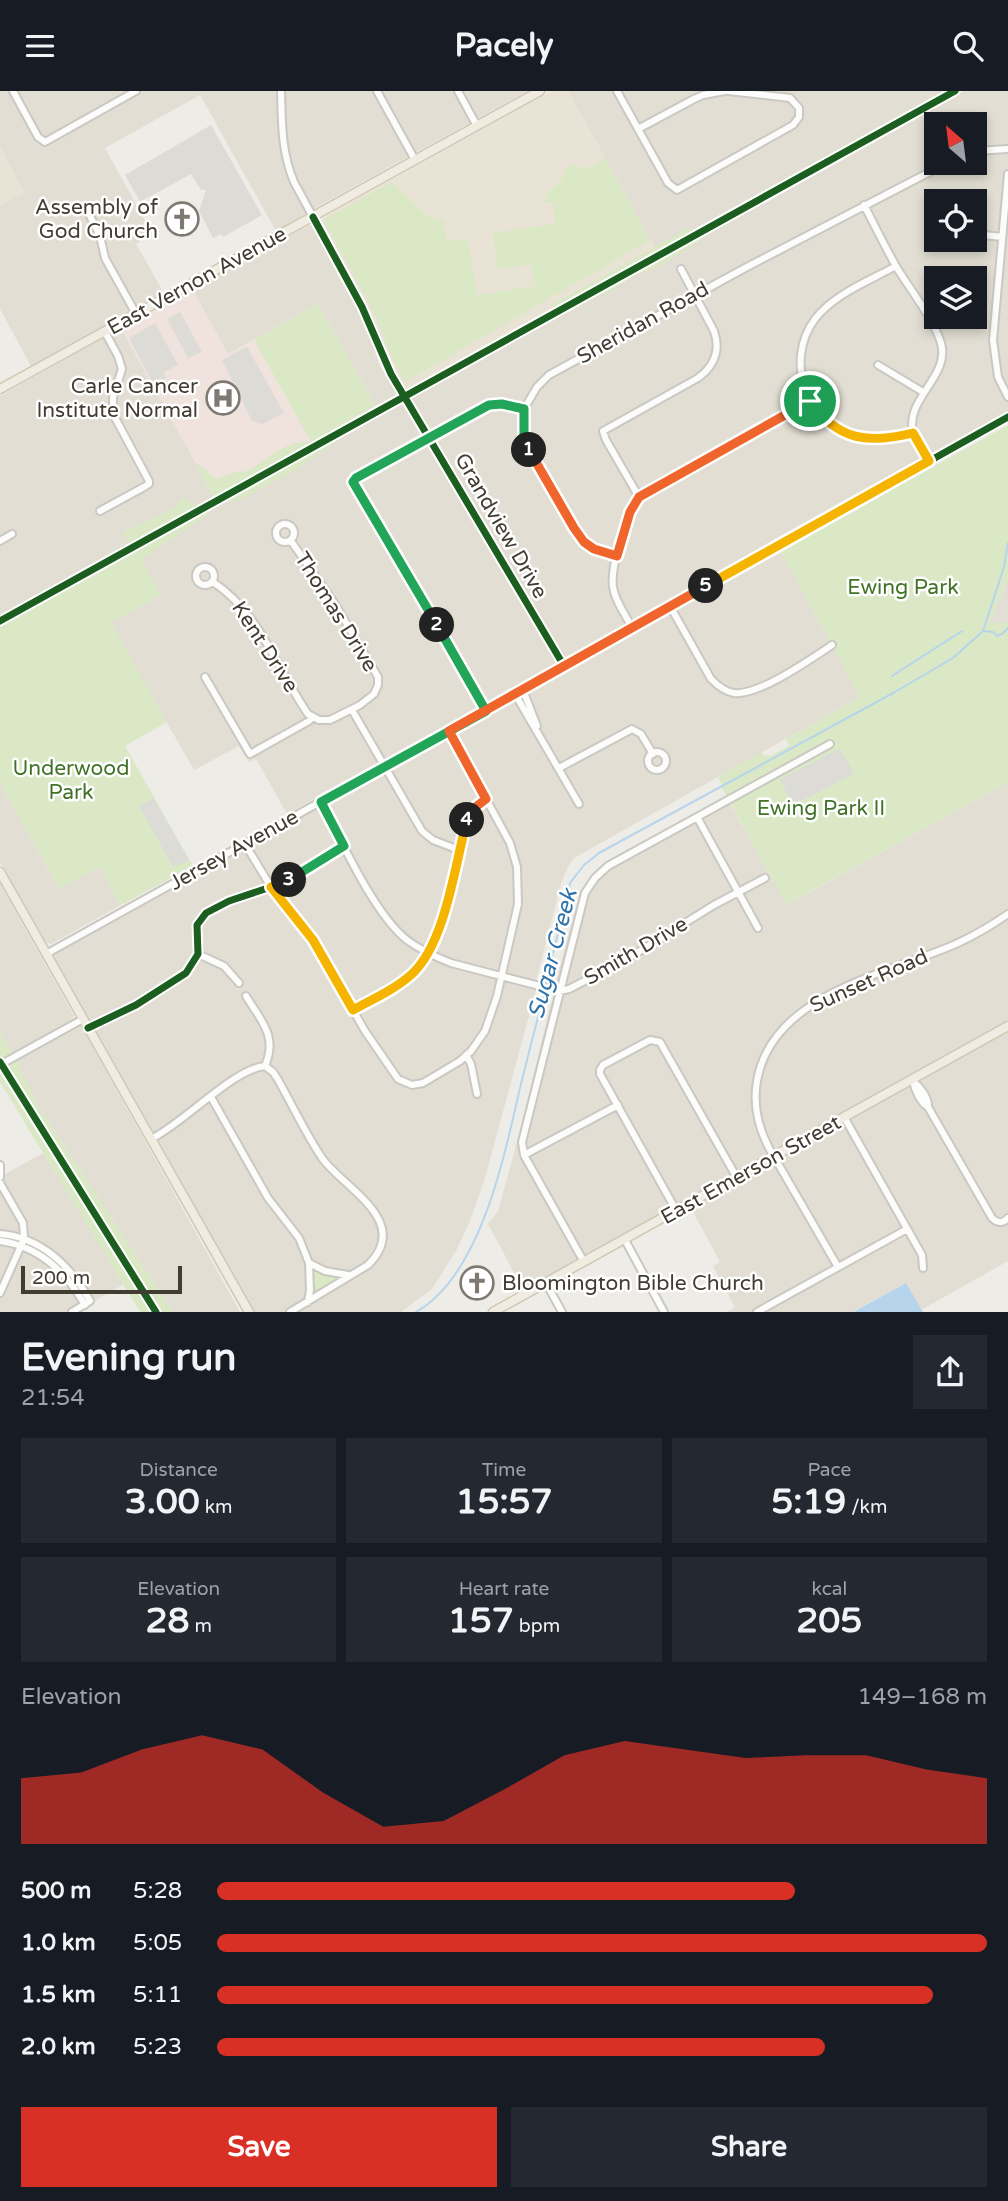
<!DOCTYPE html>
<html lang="en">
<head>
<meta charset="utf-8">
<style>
  :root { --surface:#171b24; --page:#242831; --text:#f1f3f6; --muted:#9ea1a6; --accent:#d93025 }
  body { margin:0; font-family:"Varela Round",sans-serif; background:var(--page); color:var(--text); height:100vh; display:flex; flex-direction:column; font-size:26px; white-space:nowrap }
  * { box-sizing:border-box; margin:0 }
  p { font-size:23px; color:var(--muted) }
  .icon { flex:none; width:38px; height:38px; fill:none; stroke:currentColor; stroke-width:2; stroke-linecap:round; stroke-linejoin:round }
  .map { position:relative; height:1221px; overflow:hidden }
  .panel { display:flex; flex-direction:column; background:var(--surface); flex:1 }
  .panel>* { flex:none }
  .needle { width:46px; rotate:332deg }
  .fabs { position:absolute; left:924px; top:21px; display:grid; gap:14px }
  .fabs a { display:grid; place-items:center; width:63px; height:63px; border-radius:0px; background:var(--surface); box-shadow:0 4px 10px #0003; font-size:35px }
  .scale { position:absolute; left:21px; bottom:18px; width:161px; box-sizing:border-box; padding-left:7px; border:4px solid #423d33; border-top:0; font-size:19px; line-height:24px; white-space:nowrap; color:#423d33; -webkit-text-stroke:5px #fff; paint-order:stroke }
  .pin { position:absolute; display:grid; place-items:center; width:60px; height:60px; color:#fff; margin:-30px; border:4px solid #fff; border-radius:50%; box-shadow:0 2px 7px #0007 }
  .km { position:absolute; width:35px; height:35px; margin:-18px; border-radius:50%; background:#222; color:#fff; font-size:19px; line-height:35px; text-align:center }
  .round { display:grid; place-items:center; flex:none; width:74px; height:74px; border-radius:0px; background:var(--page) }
  .summary { display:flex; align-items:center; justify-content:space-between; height:119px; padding:0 21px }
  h1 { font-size:38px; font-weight:700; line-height:52px }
  .metrics { display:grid; grid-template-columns:repeat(3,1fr); gap:10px; height:119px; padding:7px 21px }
  .metrics div { display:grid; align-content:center; border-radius:0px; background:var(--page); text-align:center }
  .metrics b { font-size:35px; font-weight:700 }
  .metrics small { font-size:19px; font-weight:400 }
  .metrics p { font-size:19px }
  .chart { height:196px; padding:14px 21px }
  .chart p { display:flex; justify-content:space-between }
  .chart svg { width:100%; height:126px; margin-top:7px; fill:var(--accent); opacity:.7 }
  .action { display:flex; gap:14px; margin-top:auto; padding:14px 21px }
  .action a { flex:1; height:80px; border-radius:0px; background:var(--accent); color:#fff; font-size:28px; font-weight:700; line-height:80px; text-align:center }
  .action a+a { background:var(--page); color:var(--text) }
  ul { padding:0 21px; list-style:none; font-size:23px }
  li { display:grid; grid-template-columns:112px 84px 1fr; align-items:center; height:52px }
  li i { height:18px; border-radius:9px; background:var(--accent) }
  header { display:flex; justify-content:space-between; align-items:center; height:91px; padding:0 21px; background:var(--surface); font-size:32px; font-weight:700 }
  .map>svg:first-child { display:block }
  .residential { fill:#e2ded3; fill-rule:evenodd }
  .education { fill:#e9e3d5 }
  .medical { fill:#f0e2dd }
  .green { fill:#dae8c6 }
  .parking { fill:#dddbd6 }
  .water { fill:#b6d5ec }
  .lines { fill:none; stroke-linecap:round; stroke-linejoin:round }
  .stream { stroke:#b6d5ec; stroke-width:2 }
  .minor-casing { stroke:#cac8c2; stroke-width:10 }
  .major-casing { stroke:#d0c8b3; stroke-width:11 }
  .minor { stroke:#fcfcfb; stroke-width:6 }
  .major { stroke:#f0ece2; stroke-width:8 }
  .cycleway-casing { stroke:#fff; stroke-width:11 }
  .cycleway { stroke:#1b5e20; stroke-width:7 }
  .split-1-casing { stroke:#fff; stroke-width:14 }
  .split-2-casing { stroke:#fff; stroke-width:14 }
  .split-3-casing { stroke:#fff; stroke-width:14 }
  .split-4-casing { stroke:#fff; stroke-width:14 }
  .split-5-casing { stroke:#fff; stroke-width:14 }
  .split-6-casing { stroke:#fff; stroke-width:14 }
  .split-1 { stroke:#f0652b; stroke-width:9 }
  .split-2 { stroke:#22a559; stroke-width:9 }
  .split-3 { stroke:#22a559; stroke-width:9 }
  .split-4 { stroke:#f5b400; stroke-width:9 }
  .split-5 { stroke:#f0652b; stroke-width:9 }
  .split-6 { stroke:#f5b400; stroke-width:9 }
  .labels { text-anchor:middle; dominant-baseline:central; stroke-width:5; stroke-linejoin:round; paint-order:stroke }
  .poi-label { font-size:21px; fill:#423d33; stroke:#fff; text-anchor:end }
  .street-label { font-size:21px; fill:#423d33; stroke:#fff }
  .park-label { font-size:21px; fill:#427228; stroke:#fff }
  .water-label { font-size:23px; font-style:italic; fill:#2f73ab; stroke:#fff }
</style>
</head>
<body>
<header><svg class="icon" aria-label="menu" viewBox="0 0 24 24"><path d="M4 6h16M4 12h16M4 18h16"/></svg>Pacely<svg class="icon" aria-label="search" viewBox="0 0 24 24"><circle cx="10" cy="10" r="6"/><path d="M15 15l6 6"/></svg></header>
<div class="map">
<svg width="1008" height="1221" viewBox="0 0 1008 1221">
  <rect width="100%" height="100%" fill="#eeece6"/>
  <path class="residential" d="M0 0H528L320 114 276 140 200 4 105 57 153 144 136 153 164 202 31 275 0 218V114L24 101 0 56Z
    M568 0H945L656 159Z
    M964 0H1008V320L786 442 493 610 287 723 256 668 249 671 239 655 194 679 110 532 161 504 135 458ZM936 33H975V72H936ZM936 110H975V149H936ZM936 187H975V226H936Z
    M311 133 365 233 380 275 397 303 376 315 318 213 228 263 192 198Z
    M121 237 214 405 0 525V305Z
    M781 461 860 606 574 767 568 776 562 789 536 890 555 893 580 801 595 780 726 706 787 814 1008 691V929L632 1140 523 1198 488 1133 498 1121 518 1047 553 904 536 899 485 1087 470 1130 457 1158 432 1198 401 1221H254L95 938 132 920 170 895 167 889 132 912 90 931 54 867 55 862 218 771 482 629Z
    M1008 486V532H990L1004 497Z
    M0 692 59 797 99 776 121 814 51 853 46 851 0 772Z
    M0 793 74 925 70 930 13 963 0 942Z
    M75 934 81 935 240 1221H173L39 1016 16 968Z
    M1008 940V1170L921 1219 906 1192 852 1221H727L735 1216 713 1175 720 1171 691 1117Z
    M43 1062 124 1193 75 1221H0V1086Z"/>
  <path class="education" d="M552 0H568L656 159 405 299 387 266 375 232 321 131 322 127Z
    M0 56 24 101 0 114Z"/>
  <path class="medical" d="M192 198 228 263 254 249 311 351 214 405 121 237Z"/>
  <path class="green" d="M920 13 925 22 776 103 766 98Z
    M605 67 650 149 405 291 394 271 372 217 323 129 392 91 426 124 433 128H443L447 150 468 147 477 204 536 195 530 173 498 179 493 142 555 133 553 111H543L549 100 561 90 566 78 576 73 584 79Z
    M688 137 710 143 666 172 630 187 611 200 597 205 556 227 552 214Z
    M318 213 376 315 332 339 336 351 291 382 235 411 225 409 209 418 208 423 142 468 161 504 111 532 167 631 125 655 193 775 121 814 99 776 60 798 0 692V525L129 453 122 441 172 418 182 407 199 414 213 406 196 373 197 372 216 388 239 380 245 381C267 370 284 348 311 351L254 249Z
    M1008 334V486L990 532H1008V691L786 814 721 695 722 694 718 686 761 661 764 664 770 665 789 655 786 648 860 606 781 461Z
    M0 942 16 968 39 1016 173 1221H140L0 991Z
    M315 1178 325 1184 335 1186 336 1189 315 1202 312 1200 313 1180Z"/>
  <path class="parking" d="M211 34 262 124 223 146 221 143 213 147 199 120 206 99H201L191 83 140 111 125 84Z
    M180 221 202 261 188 267 167 228Z
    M155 232 178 274 164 281 166 287 154 294 129 247Z
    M247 256 284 322 262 333 252 330 222 269Z
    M840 657 854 683 793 714 780 689Z
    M154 708 189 769 173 776 139 715Z"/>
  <path class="water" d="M906 1192 923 1221H852H853Z"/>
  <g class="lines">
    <path class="stream" d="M983 540 993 541 997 545 1002 543 1008 537
      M892 585 962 540
      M546 892 570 792 584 774 599 762 621 750 895 601 953 567 983 540 1004 476 1008 452
      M416 1221C481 1184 504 1066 520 997 528 964 537 931 545 898"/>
    <defs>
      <path id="minor" d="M13 0 38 46 45 51 136 0
        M281 0C282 32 281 60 294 91L362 216 391 283 564 575
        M377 0 415 69
        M458 0 477 35
        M617 0 668 92 677 99 793 34 799 26V17L790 7 728 0
        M638 38 694 8 703 4 725 0
        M975 60 1008 58
        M1008 83 993 249 998 286 1008 306
        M90 114 89 123 100 145 105 167 136 223
        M864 114C875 135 885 156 897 177 909 197 939 235 942 257 946 288 905 309 913 342 916 352 923 362 929 371
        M975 143 1002 146
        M896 175C869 190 834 203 815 228 783 271 807 336 860 347 878 351 896 347 913 343
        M878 274 923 301
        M639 406 606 349 603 340 698 287C714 275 721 260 714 240L681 178
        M100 420 144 396 149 393V390L113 323V306L122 278 118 265 105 241
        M276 442a9 9 0 1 1 18 0a9 9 0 1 1-18 0Z
        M0 450 12 443
        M617 465 595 458 584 451 574 437 529 359 524 346V318L537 296 549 284 745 177 947 72
        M196 485a9 9 0 1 1 18 0a9 9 0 1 1-18 0Z
        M213 491C260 522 277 578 308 623L319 629H330L360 614 374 603 378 594V586L335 513 291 450
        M670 515 711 588C717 594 726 601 734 602 758 605 811 568 832 554
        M632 537C626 524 615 511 613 496 610 474 627 425 639 406L810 310
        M205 586 250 663 309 630 313 626
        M523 599 537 635
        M515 603 579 713
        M352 619 422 740 433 749 459 759
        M486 619 353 391 356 387 485 315 502 313 524 318
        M648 670a9 9 0 1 1 18 0a9 9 0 1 1-18 0Z
        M559 677 632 638 641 643 653 663
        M321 711C341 749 374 823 407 849 420 859 436 866 451 872L559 900 569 898 627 868 714 814 765 787
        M697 726 758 837
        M245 753 271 796 313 849 365 940 398 988 412 994 423 992 460 970 471 960 485 940 497 905 518 813 517 776 510 752 449 640
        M46 863 515 603 1008 326
        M198 863 224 875 239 892
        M246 905C261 930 278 945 265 975
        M353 919C373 908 396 898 413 881 447 850 456 773 467 728L473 718 486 708
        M88 937 136 914 186 882 198 863 197 834 206 822 229 810 271 796 296 785 343 755
        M466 964 471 973 477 1003
        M0 974 83 928
        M265 975 273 981 277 987C292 1013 305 1042 322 1067 343 1097 413 1130 368 1174L290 1221
        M211 1006 268 1107 299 1147 309 1172 310 1199 308 1211
        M928 1016C929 1007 920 996 913 990 915 999 920 1011 928 1016L992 1127C997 1132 1003 1133 1008 1127
        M844 1026 922 1164 923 1177
        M151 1048C184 1032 233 978 265 975
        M524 1064 618 1014
        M0 1074V1086
        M0 1092 23 1132 24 1148 0 1202
        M677 1121 600 983V979L603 974 650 949 660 951 737 1087
        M0 1143C41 1146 72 1176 90 1210L72 1221
        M625 1149 664 1221
        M0 1150C38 1155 66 1181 85 1214
        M584 1171 524 1064 522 1051 585 802 595 787 608 775 830 653
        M309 1172 325 1180 348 1184
        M838 1176 769 1057C758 1036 753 1013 757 990 772 902 889 883 958 852 975 844 992 834 1008 823
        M546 1192 562 1221
        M757 1221 907 1138"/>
      <path id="major" d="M0 298 540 0
        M0 781 249 1221
        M493 1221 1008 935"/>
    </defs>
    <use href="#minor" class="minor-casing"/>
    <use href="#major" class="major-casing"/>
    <use href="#minor" class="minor"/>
    <use href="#major" class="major"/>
    <defs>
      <path id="cycleway" d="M313 126 362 216 391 283 564 575
        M0 530 955 0
        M88 937 136 914 186 882 198 863 197 834 206 822 229 810 271 796 296 785 343 755 321 711 1008 326
        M0 971 156 1221"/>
    </defs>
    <use href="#cycleway" class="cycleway-casing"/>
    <use href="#cycleway" class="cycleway"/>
  </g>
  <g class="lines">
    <defs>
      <path id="split-1" d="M529 359 574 437 584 451 594 458 617 465 630 421 639 406 810 310"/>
      <path id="split-2" d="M437 534 353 391 356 387 489 314 502 313 524 318V346L529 359"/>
      <path id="split-3" d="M289 789 344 755 321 711 486 620 437 534"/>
      <path id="split-4" d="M289 789 271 796 313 849 353 919C373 908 396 898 413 882 446 850 455 773 467 729"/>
      <path id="split-5" d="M467 729 473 718 486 708 449 640 706 495"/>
      <path id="split-6" d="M706 495 929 370 913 342C868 353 838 350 810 310"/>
    </defs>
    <use href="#split-1" class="split-1-casing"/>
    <use href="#split-2" class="split-2-casing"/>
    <use href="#split-3" class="split-3-casing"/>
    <use href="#split-4" class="split-4-casing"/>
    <use href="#split-5" class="split-5-casing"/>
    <use href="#split-6" class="split-6-casing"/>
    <use href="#split-1" class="split-1"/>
    <use href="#split-2" class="split-2"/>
    <use href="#split-3" class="split-3"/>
    <use href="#split-4" class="split-4"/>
    <use href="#split-5" class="split-5"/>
    <use href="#split-6" class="split-6"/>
  </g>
  <defs>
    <symbol id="church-ring" viewBox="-11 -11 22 22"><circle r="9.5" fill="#fff" stroke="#7e7a72" stroke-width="1.5"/><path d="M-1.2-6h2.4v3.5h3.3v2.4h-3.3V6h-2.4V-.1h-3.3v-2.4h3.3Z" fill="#7e7a72"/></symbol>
    <symbol id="hospital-ring" viewBox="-11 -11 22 22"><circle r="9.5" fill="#fff" stroke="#7e7a72" stroke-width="1.5"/><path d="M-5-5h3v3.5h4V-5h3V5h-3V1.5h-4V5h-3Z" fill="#7e7a72"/></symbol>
  </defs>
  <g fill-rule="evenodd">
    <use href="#church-ring" x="163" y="109" width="38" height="38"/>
    <use href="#hospital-ring" x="204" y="288" width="38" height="38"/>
    <use href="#church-ring" x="458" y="1173" width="38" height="38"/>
  </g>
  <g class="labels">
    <g class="poi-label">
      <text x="158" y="116">Assembly of<tspan x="158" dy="24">God Church</tspan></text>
      <text x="198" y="295">Carle Cancer<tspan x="198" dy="24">Institute Normal</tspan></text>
      <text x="502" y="1192" text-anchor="start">Bloomington Bible Church</text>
    </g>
    <g class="street-label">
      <text transform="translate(197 190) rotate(-29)">East Vernon Avenue</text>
      <text transform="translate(643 232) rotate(-29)">Sheridan Road</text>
      <text transform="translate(501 435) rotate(60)">Grandview Drive</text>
      <text transform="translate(336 521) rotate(58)">Thomas Drive</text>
      <text transform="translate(265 556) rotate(57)">Kent Drive</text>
      <text transform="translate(234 759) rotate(-29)">Jersey Avenue</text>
      <text transform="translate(636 860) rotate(-30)">Smith Drive</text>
      <text transform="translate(869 890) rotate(-24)">Sunset Road</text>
      <text transform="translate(751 1079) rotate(-29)">East Emerson Street</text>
    </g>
    <g class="park-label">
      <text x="903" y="496">Ewing Park</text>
      <text x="71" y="677">Underwood<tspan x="71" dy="24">Park</tspan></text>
      <text x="821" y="717">Ewing Park II</text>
    </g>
    <g class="water-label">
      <text transform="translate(553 863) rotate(-75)">Sugar Creek</text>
    </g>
  </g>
</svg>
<div class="fabs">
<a><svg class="needle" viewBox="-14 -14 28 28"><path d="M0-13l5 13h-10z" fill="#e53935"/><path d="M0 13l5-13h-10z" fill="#9ea1a6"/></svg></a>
<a><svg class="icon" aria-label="locate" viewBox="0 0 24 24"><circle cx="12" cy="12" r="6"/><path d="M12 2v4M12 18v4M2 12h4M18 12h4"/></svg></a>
<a><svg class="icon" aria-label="layers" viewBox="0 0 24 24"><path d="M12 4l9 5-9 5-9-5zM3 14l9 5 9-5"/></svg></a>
</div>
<div class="scale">200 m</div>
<div class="pin" style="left:810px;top:310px;background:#1e9e55"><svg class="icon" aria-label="arrive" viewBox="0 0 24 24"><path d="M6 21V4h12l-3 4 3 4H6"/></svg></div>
<b class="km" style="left:529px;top:359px">1</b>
<b class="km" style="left:437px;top:534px">2</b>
<b class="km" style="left:289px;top:789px">3</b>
<b class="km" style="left:467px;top:729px">4</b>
<b class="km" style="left:706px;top:495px">5</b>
</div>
<section class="panel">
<div class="summary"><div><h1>Evening run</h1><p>21:54</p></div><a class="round"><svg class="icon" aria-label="share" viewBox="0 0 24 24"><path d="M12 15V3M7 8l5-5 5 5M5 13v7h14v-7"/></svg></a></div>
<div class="metrics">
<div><p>Distance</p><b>3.00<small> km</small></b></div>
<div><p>Time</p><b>15:57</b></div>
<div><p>Pace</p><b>5:19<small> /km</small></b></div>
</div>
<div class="metrics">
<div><p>Elevation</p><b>28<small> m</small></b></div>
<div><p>Heart rate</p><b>157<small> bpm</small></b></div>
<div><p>kcal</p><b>205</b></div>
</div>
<div class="chart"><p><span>Elevation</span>149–168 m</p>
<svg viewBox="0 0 160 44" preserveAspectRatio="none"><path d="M0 44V21L10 19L20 11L30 6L40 11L50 26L60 38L70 36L80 25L90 13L100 8L110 11L120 14L130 13L140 13L150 18L160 21V44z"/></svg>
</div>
<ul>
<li><b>500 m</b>5:28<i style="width:75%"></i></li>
<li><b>1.0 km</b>5:05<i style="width:100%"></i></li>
<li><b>1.5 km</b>5:11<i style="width:93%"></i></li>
<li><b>2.0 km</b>5:23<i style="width:79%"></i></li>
</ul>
<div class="action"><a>Save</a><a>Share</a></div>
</section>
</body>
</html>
